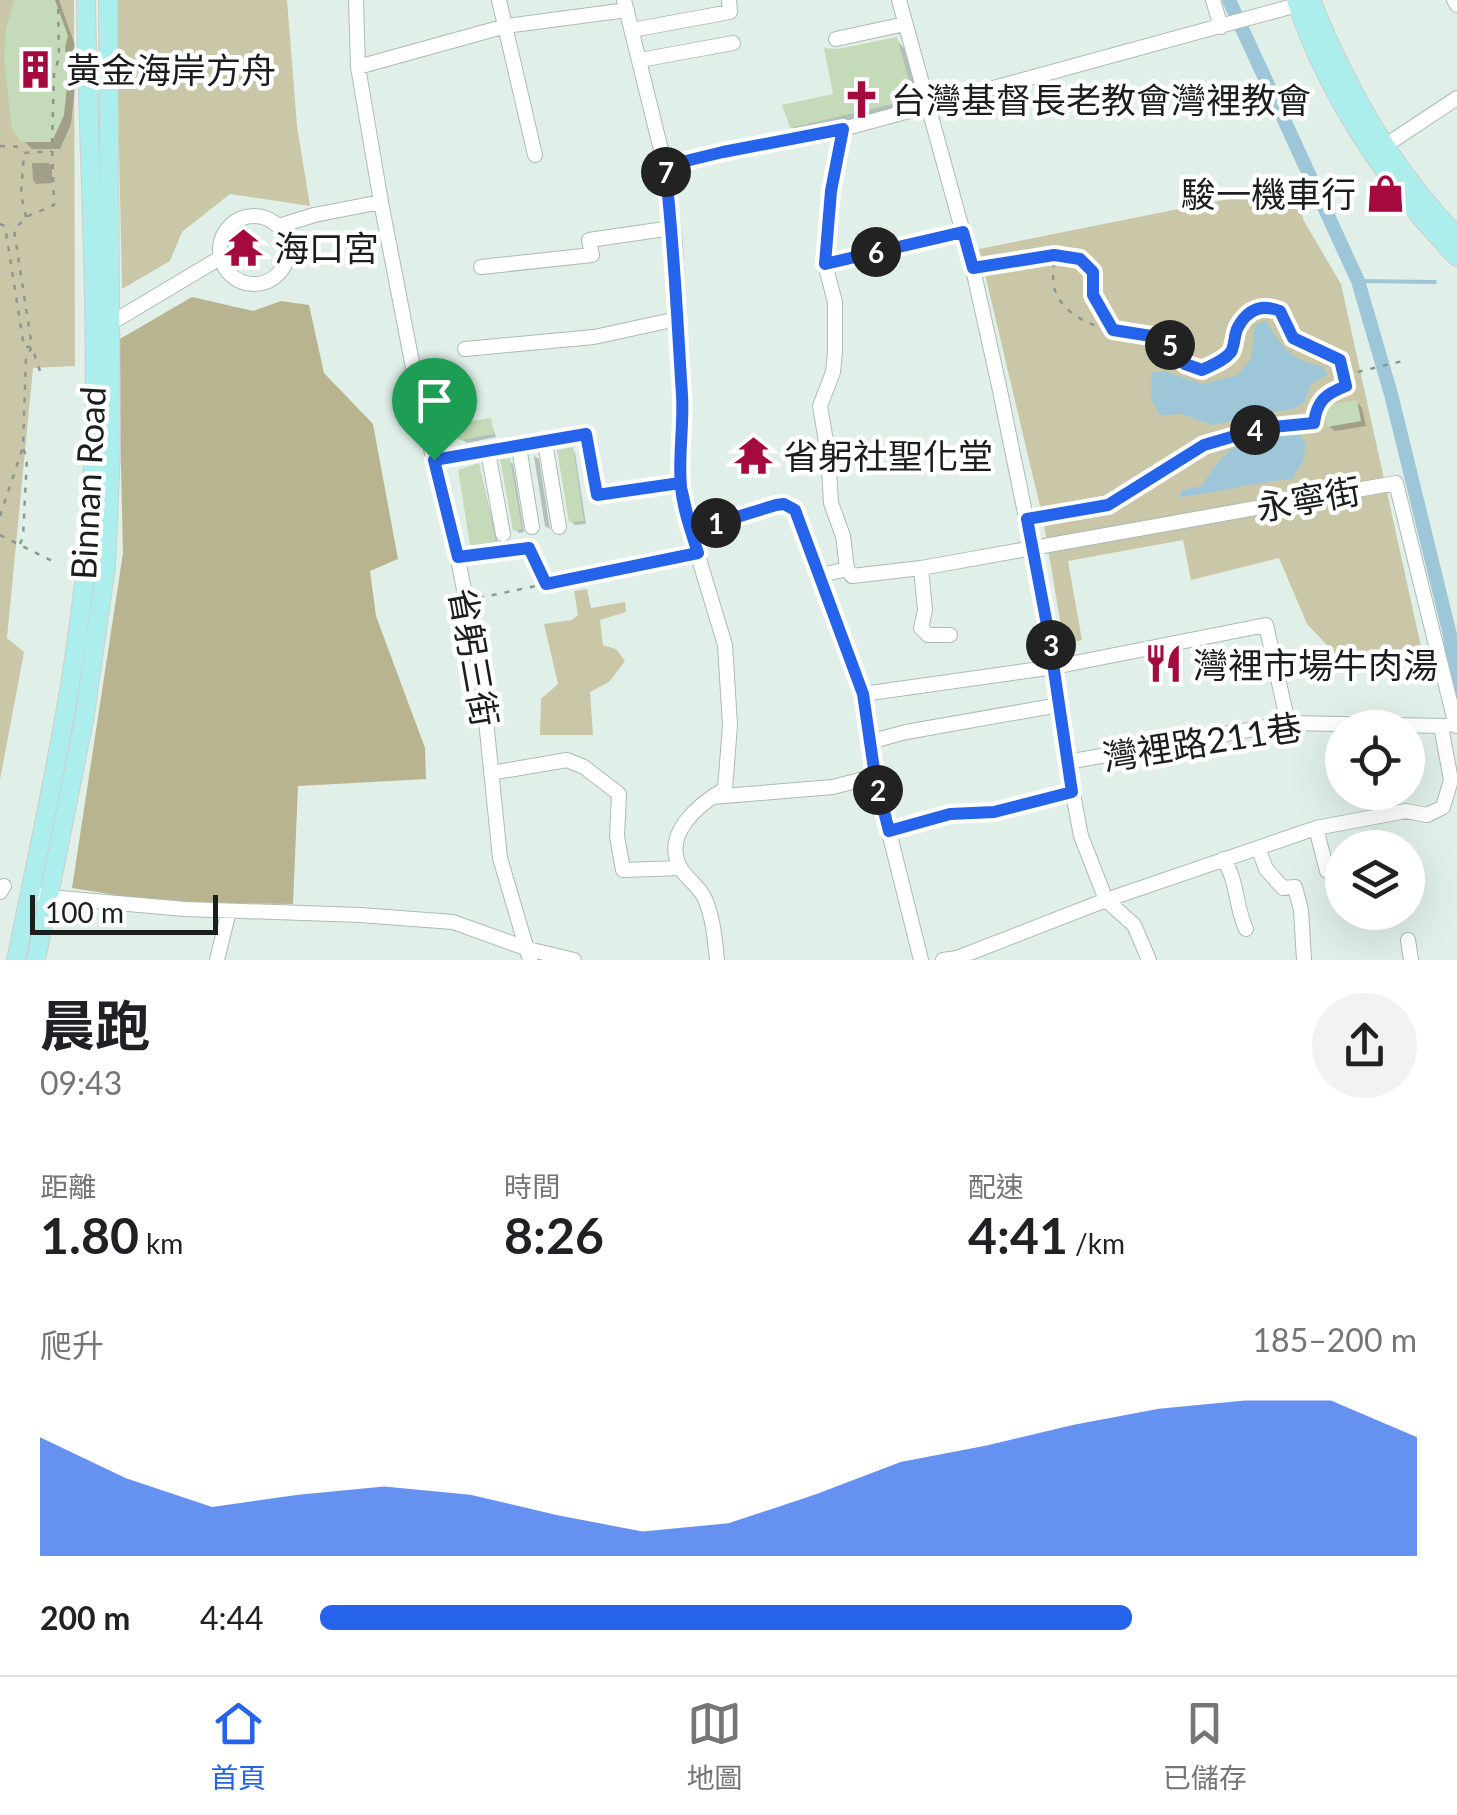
<!DOCTYPE html>
<html lang="zh-TW">
<head>
<meta charset="utf-8">
<style>
  :root { --surface:#fff; --page:#f2f2f2; --text:#202124; --muted:#757577; --line:#e0e0e0; --accent:#2563eb }
  body { margin:0; font-family:Lato,"Noto Sans TC",sans-serif; background:var(--page); color:var(--text); height:100vh; display:flex; flex-direction:column; font-size:38px; white-space:nowrap }
  * { box-sizing:border-box; margin:0 }
  p { font-size:32px; color:var(--muted) }
  .icon { flex:none; width:55px; height:55px; fill:none; stroke:currentColor; stroke-width:2; stroke-linecap:round; stroke-linejoin:round }
  .map { position:relative; height:960px; overflow:hidden }
  .sheet { display:flex; flex-direction:column; background:var(--surface); flex:1 }
  .sheet>* { flex:none }
  .tools { position:absolute; left:1325px; top:710px; display:grid; gap:20px }
  .tools a { display:grid; place-items:center; width:100px; height:100px; border-radius:50%; background:var(--surface); box-shadow:0 10px 40px #0002; font-size:50px }
  .scale { position:absolute; left:30px; bottom:25px; width:188px; box-sizing:border-box; padding-left:10px; border:5px solid #1a1f1d; border-top:0; font-size:28px; line-height:35px; white-space:nowrap; color:#1a1f1d; -webkit-text-stroke:8px #fff; paint-order:stroke }
  .pin { position:absolute; display:grid; place-items:center; width:85px; height:85px; color:#fff; margin:-102px -42px; border-radius:50% 50% 50% 0; rotate:-45deg; box-shadow:0 0 10px #0007 }
  .pin .icon { rotate:45deg }
  .km { position:absolute; width:50px; height:50px; margin:-25px; border-radius:50%; background:#222; color:#fff; font-size:28px; line-height:50px; text-align:center }
  .round { display:grid; place-items:center; flex:none; width:105px; height:105px; border-radius:52px; background:var(--page) }
  .summary { display:flex; align-items:center; justify-content:space-between; height:170px; padding:0 40px }
  h1 { font-size:55px; font-weight:700; line-height:75px }
  .stats { display:grid; grid-template-columns:repeat(3,1fr); gap:15px; height:170px; padding:10px 40px }
  .stats div { display:grid; align-content:center }
  .stats b { font-size:50px; font-weight:700 }
  .stats small { font-size:28px; font-weight:400 }
  .stats p { font-size:28px }
  .chart { height:280px; padding:20px 40px }
  .chart p { display:flex; justify-content:space-between }
  .chart svg { width:100%; height:180px; margin-top:10px; fill:var(--accent); opacity:.7 }
  ul { padding:0 40px; list-style:none; font-size:32px }
  li { display:grid; grid-template-columns:160px 120px 1fr; align-items:center; height:75px }
  li i { height:25px; border-radius:12px; background:var(--accent) }
  .menu { display:flex; justify-content:space-around; align-items:center; height:140px; border-top:2px solid var(--line); background:var(--surface); font-size:28px; color:var(--muted) }
  .menu a { display:grid; justify-items:center; gap:5px }
  .menu .active { color:var(--accent) }
  .map>svg:first-child { display:block }
  .green { fill:#cac7a9 }
  .forest { fill:#b8b48f }
  .water { fill:#9dc7d8 }
  .shadow { fill:#0003 }
  .lines { fill:none; stroke-linecap:round; stroke-linejoin:round }
  .stream { stroke:#9dc7d8; stroke-width:4 }
  .canal { stroke:#9dc7d8; stroke-width:14 }
  .building { fill:#c5dab8 }
  .minor-casing { stroke:#acbbb4; stroke-width:16 }
  .major-casing { stroke:#cdcecd; stroke-width:20 }
  .path { stroke:#8c9792; stroke-width:2.5; stroke-dasharray:5 8; stroke-linecap:butt }
  .minor { stroke:#fff; stroke-width:14 }
  .major { stroke:#aceeec; stroke-width:18 }
  .route-casing { stroke:#fff; stroke-width:20 }
  .route { stroke:#2563eb; stroke-width:12 }
  .labels { text-anchor:middle; dominant-baseline:central; stroke-width:9; stroke-linejoin:round; paint-order:stroke }
  .poi-label { font-size:35px; fill:#1a1f1d; stroke:#fff; text-anchor:start }
  .street-label { font-size:35px; fill:#1a1f1d; stroke:#fff }
</style>
</head>
<body>
<div class="map">
<svg width="1457" height="960" viewBox="0 0 1457 960">
  <rect width="100%" height="100%" fill="#e0f0e8"/>
  <path class="green" d="M0 0H74L75 366 33 368 7 638 24 652 0 780Z
    M116 0H287L297 126 310 206 230 194 182 232 170 261 122 289Z
    M1293 186 1304 221 1341 284 1422 651 1338 657 1307 624 1279 558 1191 580 1183 540 1068 561 1082 640 1064 644 1043 519 979 249Z
    M587 589 591 608 625 602 626 612 600 620 603 645 616 649 625 661 609 682 590 692 593 735H540L541 699 558 684 544 624 572 620 578 615 574 591Z"/>
  <path class="forest" d="M192 297 253 311 281 301 309 305 324 373 373 424 398 559 370 571 376 616 425 748 426 779 298 786 293 904 159 902 72 888 123 553 118 340Z"/>
  <path class="water" d="M1266 321C1281 346 1292 362 1322 366L1328 375 1311 384 1305 401 1296 408 1212 425 1182 414 1160 415 1151 399 1152 373 1164 371 1202 384 1238 375 1251 358 1255 325Z
    M1298 432 1306 444 1303 461 1292 479C1254 482 1218 493 1180 497L1182 490 1202 486C1227 443 1248 434 1298 432Z"/>
  <path class="shadow" d="M16 0H59L75 45 72 57 75 87 71 124 60 149H32L23 140Z
    M896 39 904 48 921 106 800 135 792 127 836 95Z
    M32 163H48L52 166V183L36 184 33 180Z
    M1357 402 1362 408 1366 426 1335 431 1329 426Z
    M490 420 496 437 467 443 462 440Z
    M572 450 575 453 586 524 575 525 571 521Z
    M534 456 539 459 550 529 545 526Z
    M509 460 513 464 524 532 519 533 516 530Z
    M479 466 498 544 476 547 472 544Z"/>
  <g class="lines">
    <path class="stream" d="M1358 281 1435 282"/>
    <path class="canal" d="M1229 0 1358 281 1391 394 1450 635 1457 692"/>
  </g>
  <path class="building" d="M14 0H55L68 36 65 47 68 77 64 115 52 142H21L12 129 4 61 6 29Z
    M897 37 914 99 790 128 782 105 833 94 824 48 838 49Z
    M1357 400 1361 421 1327 427 1323 406Z
    M491 418 494 434 461 440 455 437 453 424Z
    M573 447 584 521 569 522 557 450Z
    M510 458 522 529 513 531 500 459Z
    M479 463 496 542 470 545 458 470Z"/>
  <g class="lines">
    <defs>
      <path id="minor" d="M356 0 358 67 381 202 421 409 455 544 482 681 500 858 530 960
        M499 0 535 155
        M624 0 665 166 675 244 683 400 680 483 686 516 725 645 730 725 725 789C699 804 661 834 681 869 688 880 700 887 705 899 713 917 715 940 717 960
        M899 0 973 269 999 386 1049 630 1067 762 1081 836 1106 900 1134 925 1149 960
        M1213 0 1221 27
        M1454 0 1457 5
        M632 30 730 12 729 0
        M836 39 905 24
        M640 60 733 43
        M358 67 506 26 627 10
        M843 129 831 191 825 264 835 302V352L833 372 820 406 828 453 831 503 843 536 847 569
        M1386 145 1457 98
        M665 166 723 152 843 129 1297 5
        M220 250a34 34 0 1 1 68 0a34 34 0 1 1-68 0Z
        M279 226 314 215 381 202
        M825 264 963 232
        M481 267 592 255 589 240 672 228
        M111 323 220 258
        M465 349 594 337 677 319
        M545 442 559 527
        M519 447 532 527
        M488 452 503 534
        M434 460 586 434 597 495 680 483
        M691 531 776 505 784 504 795 509 863 694 875 776 921 960
        M458 557 529 548
        M921 568 925 610 921 628 928 635H950
        M606 571 698 553
        M817 576 847 569 852 576 921 568 1396 483 1456 726
        M863 694 1054 667 1266 625 1288 723
        M869 742 906 732 1059 705
        M1067 762 1288 723 1446 726
        M491 773 567 760 584 767 619 794 617 836 623 870 681 868
        M712 797 833 787 875 776
        M1316 828 1327 871
        M889 831 950 814 994 812 1072 792
        M1259 850 1266 869 1283 888 1295 887 1301 910 1304 960
        M1223 859C1238 880 1235 906 1246 929
        M0 892 4 886
        M30 892 49 897 185 909 360 915 453 922 528 949 574 960
        M1408 940 1411 960
        M217 960 229 911
        M943 960 957 958 1106 900 1316 828 1406 811 1427 815 1443 807 1451 780 1441 726"/>
      <path id="major" d="M1296 0C1327 95 1388 186 1457 257
        M1311 0C1345 85 1393 171 1457 236
        M16 960C47 809 82 657 91 502 101 336 88 167 86 0
        M36 960 84 720 106 566 111 449 108 0"/>
    </defs>
    <use href="#minor" class="minor-casing"/>
    <use href="#major" class="major-casing"/>
    <path class="path" d="M0 146 21 147 23 152
      M26 217 21 194 24 153 51 151
      M0 224 5 226 24 347H32L40 371
      M1056 255 1080 259 1093 273V295L1113 330
      M984 267 1054 255C1054 265 1052 278 1054 287 1065 329 1129 335 1164 338L1185 364 1202 370C1211 365 1222 362 1229 353 1234 347 1233 339 1236 331 1244 311 1261 304 1280 311L1293 338 1340 360 1346 386C1325 394 1317 401 1314 423L1261 427 1204 445 1108 505 1042 517
      M1345 375 1407 360
      M0 516 23 447 26 357 32 347 14 230 26 217 54 205 52 145 54 73 59 58 58 0
      M0 535 52 561
      M20 544 23 537 27 458 23 448
      M536 562 547 584 593 574
      M479 598 545 584"/>
    <use href="#minor" class="minor"/>
    <use href="#major" class="major"/>
  </g>
  <g class="lines">
    <defs>
      <path id="route" d="M434 460 586 434 597 495 680 483 691 531 776 505 784 504 795 510 863 694 875 776 889 831 950 814 994 812 1072 792 1048 630 1027 519 1108 505 1204 445 1262 428 1314 423C1317 401 1325 394 1346 386L1340 360 1293 338 1280 311C1262 304 1248 309 1238 327 1234 334 1235 345 1231 352 1224 361 1212 365 1202 370L1185 364 1164 338 1113 330 1093 295V272L1080 259 1054 255 973 268 963 232 825 264 831 191 843 129 723 152 665 166C674 243 677 318 682 395 684 425 678 456 681 487 683 509 691 531 698 553L546 584 529 548 458 557 434 460"/>
    </defs>
    <use href="#route" class="route-casing"/>
    <use href="#route" class="route"/>
  </g>
  <defs>
    <symbol id="building-bare" viewBox="-9 -9 18 18"><path d="M-4-6H4V6H1V3H-1V6H-4ZM-2.5-4.3h1.7v1.8h-1.7ZM.8-4.3h1.7v1.8H.8ZM-2.5-1h1.7V.8h-1.7ZM.8-1h1.7V.8H.8Z" fill="#a40a3e" stroke="#fff" stroke-width="2.5" paint-order="stroke"/></symbol>
    <symbol id="church-bare" viewBox="-9 -9 18 18"><path d="M-1.2-6h2.4v3.5h3.3v2.4h-3.3V6h-2.4V-.1h-3.3v-2.4h3.3Z" fill="#a40a3e" stroke="#fff" stroke-width="2.5" paint-order="stroke"/></symbol>
    <symbol id="shop-bare" viewBox="-9 -9 18 18"><path d="M-5-2.5h2.3a2.7 3.5 0 0 1 5.4 0H5L5.5 6h-11ZM-1.5-2.5h3a1.5 2.3 0 0 0-3 0Z" fill="#a40a3e" stroke="#fff" stroke-width="2.5" paint-order="stroke"/></symbol>
    <symbol id="temple-bare" viewBox="-9 -9 18 18"><path d="M0-6L5-2H3V0L6.5 2.5H4V6H1.5V3h-3V6H-4V2.5H-6.5L-3 0V-2H-5Z" fill="#a40a3e" stroke="#fff" stroke-width="2.5" paint-order="stroke"/></symbol>
    <symbol id="restaurant-bare" viewBox="-9 -9 18 18"><path d="M-5-6h1v4h1v-4h1v4h1v-4h1v5L-1.5 .5V6h-2V.5L-5-1ZM5-6V6H3V1.5H1.5Q1.5-4 5-6Z" fill="#a40a3e" stroke="#fff" stroke-width="2.5" paint-order="stroke"/></symbol>
  </defs>
  <g fill-rule="evenodd">
    <use href="#building-bare" x="8" y="42" width="55" height="55"/>
    <use href="#church-bare" x="834" y="72" width="55" height="55"/>
    <use href="#shop-bare" x="1358" y="166" width="55" height="55"/>
    <use href="#temple-bare" x="216" y="220" width="55" height="55"/>
    <use href="#temple-bare" x="726" y="428" width="55" height="55"/>
    <use href="#restaurant-bare" x="1136" y="636" width="55" height="55"/>
  </g>
  <g class="labels">
    <g class="poi-label">
      <text x="66" y="69">黃金海岸方舟</text>
      <text x="891" y="99">台灣基督長老教會灣裡教會</text>
      <text x="1356" y="193" text-anchor="end">駿一機車行</text>
      <text x="274" y="247">海口宮</text>
      <text x="783" y="455">省躬社聖化堂</text>
      <text x="1193" y="664">灣裡市場牛肉湯</text>
    </g>
    <g class="street-label">
      <text transform="translate(87 483) rotate(-87)">Binnan Road</text>
      <text transform="translate(1308 498) rotate(-10)">永寧街</text>
      <text transform="translate(475 657) rotate(80)">省躬三街</text>
      <text transform="translate(1202 741) rotate(-9)">灣裡路211巷</text>
    </g>
  </g>
</svg>
<div class="tools">
<a><svg class="icon" aria-label="locate" viewBox="0 0 24 24"><circle cx="12" cy="12" r="6"/><path d="M12 2v4M12 18v4M2 12h4M18 12h4"/></svg></a>
<a><svg class="icon" aria-label="layers" viewBox="0 0 24 24"><path d="M12 4l9 5-9 5-9-5zM3 14l9 5 9-5"/></svg></a>
</div>
<div class="scale">100 m</div>
<div class="pin" style="left:434px;top:460px;background:#1e9e55"><svg class="icon" aria-label="arrive" viewBox="0 0 24 24"><path d="M6 21V4h12l-3 4 3 4H6"/></svg></div>
<b class="km" style="left:716px;top:523px">1</b>
<b class="km" style="left:878px;top:790px">2</b>
<b class="km" style="left:1051px;top:645px">3</b>
<b class="km" style="left:1255px;top:430px">4</b>
<b class="km" style="left:1170px;top:345px">5</b>
<b class="km" style="left:876px;top:252px">6</b>
<b class="km" style="left:666px;top:172px">7</b>
</div>
<section class="sheet">
<div class="summary"><div><h1>晨跑</h1><p>09:43</p></div><a class="round"><svg class="icon" aria-label="share" viewBox="0 0 24 24"><path d="M12 15V3M7 8l5-5 5 5M5 13v7h14v-7"/></svg></a></div>
<div class="stats">
<div><p>距離</p><b>1.80<small> km</small></b></div>
<div><p>時間</p><b>8:26</b></div>
<div><p>配速</p><b>4:41<small> /km</small></b></div>
</div>
<div class="chart"><p><span>爬升</span>185–200 m</p>
<svg viewBox="0 0 160 44" preserveAspectRatio="none"><path d="M0 44V15L10 25L20 32L30 29L40 27L50 29L60 34L70 38L80 36L90 29L100 21L110 17L120 12L130 8L140 6L150 6L160 15V44z"/></svg>
</div>
<ul>
<li><b>200 m</b>4:44<i style="width:74%"></i></li>
</ul>
</section>
<nav class="menu">
<a class="active"><svg class="icon" aria-label="home" viewBox="0 0 24 24"><path d="M3 11l9-7 9 7M6 9v11h12V9"/></svg>首頁</a>
<a><svg class="icon" aria-label="map" viewBox="0 0 24 24"><path d="M3 6l6-2 6 2 6-2v14l-6 2-6-2-6 2zM9 4v14M15 6v14"/></svg>地圖</a>
<a><svg class="icon" aria-label="saved" viewBox="0 0 24 24"><path d="M7 4h10v16l-5-4-5 4z"/></svg>已儲存</a>
</nav>
</body>
</html>
